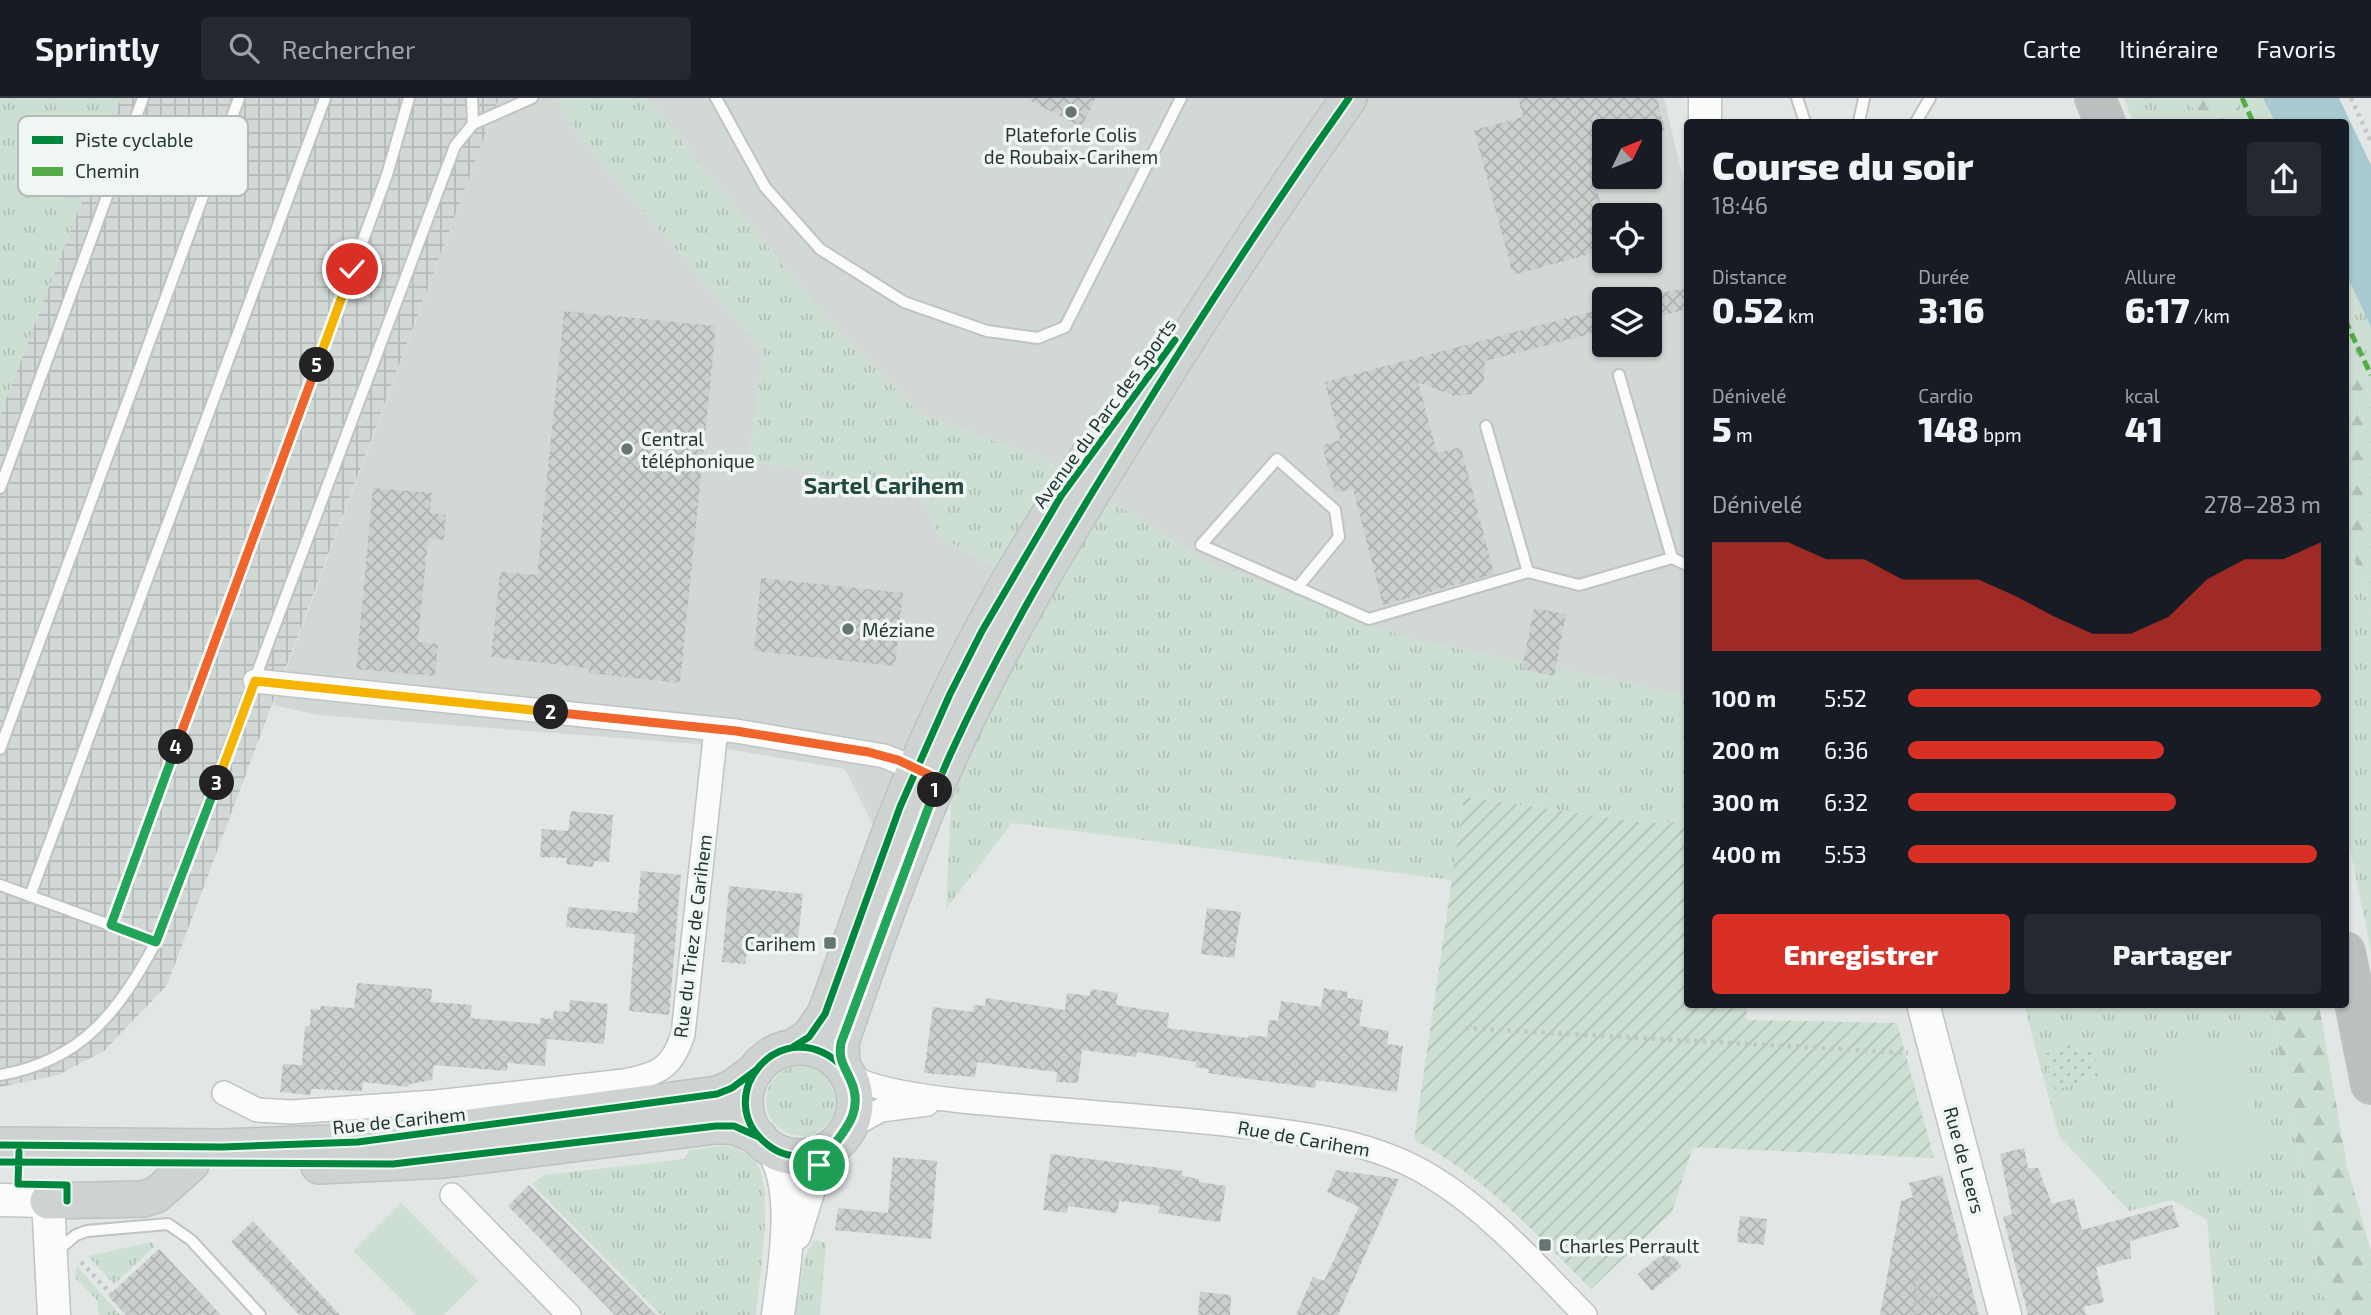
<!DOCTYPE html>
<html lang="fr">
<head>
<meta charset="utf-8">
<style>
  :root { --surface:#171b24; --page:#242831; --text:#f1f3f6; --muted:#9ea1a6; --line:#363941; --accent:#d93025 }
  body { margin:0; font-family:"Exo 2",sans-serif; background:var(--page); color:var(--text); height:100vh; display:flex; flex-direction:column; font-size:26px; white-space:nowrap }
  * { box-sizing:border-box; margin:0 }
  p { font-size:23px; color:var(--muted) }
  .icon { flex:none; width:38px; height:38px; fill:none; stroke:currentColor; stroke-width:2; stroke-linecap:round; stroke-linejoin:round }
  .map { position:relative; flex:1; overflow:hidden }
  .details { position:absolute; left:1684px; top:21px; width:665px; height:889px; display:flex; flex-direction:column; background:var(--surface); border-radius:7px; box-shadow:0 2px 5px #0004 }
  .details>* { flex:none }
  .needle { width:46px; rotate:47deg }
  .controls { position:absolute; left:1592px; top:21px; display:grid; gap:14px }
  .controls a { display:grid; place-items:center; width:70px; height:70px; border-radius:7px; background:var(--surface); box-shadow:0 2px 5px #0004; font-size:35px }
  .pin { position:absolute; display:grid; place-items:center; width:60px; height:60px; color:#fff; margin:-30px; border:4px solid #fff; border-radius:50%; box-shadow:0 2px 7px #0007 }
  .km { position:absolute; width:35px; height:35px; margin:-18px; border-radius:50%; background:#222; color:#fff; font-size:19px; line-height:35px; text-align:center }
  .round { display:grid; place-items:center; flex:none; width:74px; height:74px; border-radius:7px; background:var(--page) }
  .overview { display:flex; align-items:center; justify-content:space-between; height:119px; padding:0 28px }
  h1 { font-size:38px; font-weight:800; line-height:52px }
  .stats { display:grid; grid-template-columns:repeat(3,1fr); gap:10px; height:119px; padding:7px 28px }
  .stats div { display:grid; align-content:center }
  .stats b { font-size:35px; font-weight:800 }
  .stats small { font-size:19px; font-weight:400 }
  .stats p { font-size:19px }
  .chart { height:196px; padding:14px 28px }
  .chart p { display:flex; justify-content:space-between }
  .chart svg { width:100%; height:126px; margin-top:7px; fill:var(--accent); opacity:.7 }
  .button { display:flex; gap:14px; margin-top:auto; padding:14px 28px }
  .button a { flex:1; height:80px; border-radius:7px; background:var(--accent); color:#fff; font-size:28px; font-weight:800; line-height:80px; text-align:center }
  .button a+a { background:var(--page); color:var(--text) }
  ul { padding:0 28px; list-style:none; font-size:23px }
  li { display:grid; grid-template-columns:112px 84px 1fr; align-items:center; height:52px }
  li i { height:18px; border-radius:9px; background:var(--accent) }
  header { display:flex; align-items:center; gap:42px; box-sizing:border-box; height:98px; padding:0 35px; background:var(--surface); border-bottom:2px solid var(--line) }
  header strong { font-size:33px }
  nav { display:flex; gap:38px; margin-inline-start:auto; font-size:24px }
  .search { width:490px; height:63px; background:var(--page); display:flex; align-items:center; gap:18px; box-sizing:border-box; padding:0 24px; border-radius:7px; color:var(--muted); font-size:26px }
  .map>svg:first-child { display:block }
  .built { fill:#d1d8d5; fill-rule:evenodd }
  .industrial { fill:url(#industrial-grid) }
  .grass { fill:url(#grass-tufts) }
  .forest { fill:url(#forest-firs) }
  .park { fill:url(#park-dots) }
  .garden { fill:url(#garden-furrows) }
  .pitch { fill:#cddfd3 }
  .water { fill:#a7cad1 }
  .building { fill:url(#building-cross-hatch) }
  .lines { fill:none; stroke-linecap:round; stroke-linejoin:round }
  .lane-casing { stroke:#bfc4c2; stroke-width:14 }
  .street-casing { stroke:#bfc4c2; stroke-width:26 }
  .secondary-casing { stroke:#bfc5c2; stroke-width:35 }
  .primary-casing { stroke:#bcc3c1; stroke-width:38 }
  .highway-casing { stroke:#bcc3c1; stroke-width:42 }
  .path { stroke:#c0c7c6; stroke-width:4.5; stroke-dasharray:3.5 5; stroke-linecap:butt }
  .lane { stroke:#fbfbfb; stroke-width:10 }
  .street { stroke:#fbfbfb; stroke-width:23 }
  .secondary { stroke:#fbfbfb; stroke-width:32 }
  .primary { stroke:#ced3d2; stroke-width:35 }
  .highway { stroke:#bac0bf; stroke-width:38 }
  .quiet { stroke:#53ac45; stroke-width:5; stroke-dasharray:10 5; stroke-linecap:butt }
  .cycleway-casing { stroke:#f0f6f3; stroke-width:11 }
  .cycleway { stroke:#00873e; stroke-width:7 }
  .split-1-casing { stroke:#fff; stroke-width:14 }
  .split-2-casing { stroke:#fff; stroke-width:14 }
  .split-3-casing { stroke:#fff; stroke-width:14 }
  .split-4-casing { stroke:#fff; stroke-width:14 }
  .split-5-casing { stroke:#fff; stroke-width:14 }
  .split-6-casing { stroke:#fff; stroke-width:14 }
  .split-1 { stroke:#22a559; stroke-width:9 }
  .split-2 { stroke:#f0652b; stroke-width:9 }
  .split-3 { stroke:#f5b400; stroke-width:9 }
  .split-4 { stroke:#22a559; stroke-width:9 }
  .split-5 { stroke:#f0652b; stroke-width:9 }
  .split-6 { stroke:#f5b400; stroke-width:9 }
  .poi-dot { fill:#667571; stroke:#f0f6f3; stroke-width:2.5 }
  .labels { text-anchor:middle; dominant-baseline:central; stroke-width:7; stroke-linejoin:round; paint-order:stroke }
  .poi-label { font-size:19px; fill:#233833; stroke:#f0f6f3; text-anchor:start }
  .street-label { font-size:19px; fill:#233833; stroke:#f0f6f3 }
  .quarter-label { font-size:23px; font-weight:bold; fill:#21473f; stroke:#f0f6f3 }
  .key { fill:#f0f6f3; stroke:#b2bdb9; stroke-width:2 }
  .key-label { font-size:19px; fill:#233833 }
</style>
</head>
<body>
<header>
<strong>Sprintly</strong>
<div class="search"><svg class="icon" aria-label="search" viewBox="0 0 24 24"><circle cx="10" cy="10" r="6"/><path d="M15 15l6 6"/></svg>Rechercher</div>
<nav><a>Carte</a><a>Itinéraire</a><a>Favoris</a></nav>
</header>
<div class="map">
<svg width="2371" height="1217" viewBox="0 0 2371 1217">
  <defs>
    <pattern id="industrial-grid" width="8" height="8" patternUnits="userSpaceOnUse" patternTransform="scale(1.75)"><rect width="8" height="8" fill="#d1d8d5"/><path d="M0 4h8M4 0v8" fill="none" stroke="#b3bab7"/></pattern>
    <pattern id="grass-tufts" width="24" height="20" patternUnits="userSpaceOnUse" patternTransform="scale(1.75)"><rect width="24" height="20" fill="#cddfd3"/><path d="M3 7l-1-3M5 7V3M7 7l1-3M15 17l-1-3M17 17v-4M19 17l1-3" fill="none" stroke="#b0c0b6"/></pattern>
    <pattern id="forest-firs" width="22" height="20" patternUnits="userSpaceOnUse" patternTransform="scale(1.75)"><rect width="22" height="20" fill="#cddfd3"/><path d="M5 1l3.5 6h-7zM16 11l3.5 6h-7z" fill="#b0c0b6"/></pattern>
    <pattern id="park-dots" width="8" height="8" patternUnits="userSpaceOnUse" patternTransform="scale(1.75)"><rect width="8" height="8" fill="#cddfd3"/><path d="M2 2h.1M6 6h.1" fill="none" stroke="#b0c0b6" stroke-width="1.8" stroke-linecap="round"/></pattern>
    <pattern id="garden-furrows" width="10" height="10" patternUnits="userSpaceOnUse" patternTransform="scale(1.75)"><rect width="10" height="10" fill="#cddfd3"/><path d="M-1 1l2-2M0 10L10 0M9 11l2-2" fill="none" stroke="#b0c0b6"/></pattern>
    <pattern id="building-cross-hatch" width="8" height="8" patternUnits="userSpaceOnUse" patternTransform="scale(1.75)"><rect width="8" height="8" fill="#cbd0ce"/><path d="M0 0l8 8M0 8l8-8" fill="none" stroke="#aeb3b1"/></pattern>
  </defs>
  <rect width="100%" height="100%" fill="#e2e7e5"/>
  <path class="built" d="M499 0H557L576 34 764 253 749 361 921 397 940 439 997 470 876 733 845 671 699 646 318 617 273 607Z
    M646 0H1664L1687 98V598L1407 540 1209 465 1043 361 920 316 822 216ZM1605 33H1650V79H1605ZM1605 117H1650V163H1605ZM1605 201H1650V247H1605Z"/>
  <path class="industrial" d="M121 0H499L167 887 104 953 58 977 0 989V317Z"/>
  <path class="grass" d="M0 0H121L0 317Z
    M557 0H646L822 216 920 316 1043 361 1060 372 997 470 940 439 921 397 749 361 764 253 576 34Z
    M2124 0H2189L2198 24H2133Z
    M2233 0H2263L2275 24H2245Z
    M2345 174 2371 229V299L2345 243Z
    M1099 396 1209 465 1407 540 1687 598V724L1647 725 1464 699 1452 782 1012 725 946 811 952 684Z
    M2345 429 2371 517V854L2345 725Z
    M2024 907H2271L2327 1217H2215L2207 1122 2172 1102 2129 1113 2059 1038Z
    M766 1003a35 35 0 1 1 70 0a35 35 0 1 1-70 0Z
    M728 1047C738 1051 750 1056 756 1064 775 1091 759 1183 756 1217H661L532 1086 544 1077 685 1061 689 1052Z
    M814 1142 826 1145 820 1217H795L805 1158Z
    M151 1144 155 1148 114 1186 88 1158Z
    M77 1168 120 1217H99L97 1202 75 1180Z"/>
  <path class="forest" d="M2189 0H2233L2245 24H2198Z
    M2345 243 2371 299V517L2345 429Z
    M2271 907H2319L2347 1068 2371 1153V1217H2327Z"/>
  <path class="park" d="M2074 946 2077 952 2091 948 2101 978 2055 992 2044 956Z"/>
  <path class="garden" d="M1464 699 1647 725 1687 724V906L1746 907 1747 922 1897 925 1934 1060 1693 1049 1672 1114 1591 1191C1536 1136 1484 1078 1414 1042Z"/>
  <path class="pitch" d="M2238 937 2267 1061 2191 1078 2162 955Z
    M401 1105 478 1183 444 1217H416L353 1153Z"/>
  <path class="water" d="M2263 0H2339L2371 67V229L2345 174V24H2275Z"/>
  <path class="building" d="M1025 0H1096L1081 29Z
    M1518 0H1657L1665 33H1605V75L1593 78 1605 121V152L1513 177 1474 32 1523 19Z
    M1687 189V211L1650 221V198Z
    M1605 210V232L1485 263 1484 283 1472 296 1454 298 1418 284 1437 355 1461 349 1494 476 1383 507 1353 391 1335 395 1322 347 1340 342 1325 284Z
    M564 213 716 228 680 585 589 575V570L491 559 500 474 537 477Z
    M373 390 432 395 430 415 446 417 444 442 428 440 418 544 438 546 435 578 356 571Z
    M761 480 903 495 895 568 754 553Z
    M1534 510 1566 516 1554 578 1522 571Z
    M571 713 613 717 609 764 594 763 593 769 566 766 567 760 540 759 542 731 568 733Z
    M641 773 681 777 669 917 629 913 635 836 566 829 568 809 637 815Z
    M729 788 803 796 796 857 747 853 745 866 722 864Z
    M1207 810 1241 814 1234 860 1201 856Z
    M357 885 432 891 431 904 472 907 470 920 540 926V920L553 921 554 913 569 914 570 902 608 906 604 946 547 941 545 968 508 965 507 973 434 967 432 982 409 986 408 989 363 984 362 993 311 991 310 997 280 994 283 966 302 967 305 928H310L311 911 320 912 321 908 354 910Z
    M1324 890 1348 894 1347 900 1363 902 1359 928 1389 933 1387 946 1403 948 1397 994 1316 982 1315 990 1242 980 1208 975 1209 971 1195 969 1196 964 1137 954 1136 959 1082 952 1078 985 1056 984 1057 974 977 964 975 979 924 975 933 909 973 914 974 907 985 908 986 900 1065 912 1067 895 1090 898 1091 891 1118 895 1116 907 1169 915 1167 930 1248 940 1249 937 1267 939 1269 922 1278 923 1281 903 1321 909Z
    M2024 1050 2028 1070H2038L2052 1106 2074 1100 2082 1132 2172 1107 2179 1129 2130 1143 2131 1160 2096 1169 2104 1204 2084 1209 2086 1217H2028L2003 1119 2012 1116 2000 1056Z
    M1051 1056 1183 1073 1182 1078 1199 1081V1084L1226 1088 1220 1124 1158 1115 1160 1108 1119 1103 1117 1115 1068 1108 1067 1115 1043 1112Z
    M893 1059 937 1063 931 1141 835 1132 838 1110 888 1115Z
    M1336 1072 1399 1081 1338 1217H1296L1313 1179 1324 1183 1359 1109 1327 1094Z
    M1942 1077 1979 1217H1880L1901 1103 1913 1099 1909 1085Z
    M529 1087 656 1217H615L508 1108Z
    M1740 1118 1767 1121 1764 1147 1737 1144Z
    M253 1123 340 1217H299L231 1144Z
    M159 1151 221 1217H126L108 1198Z
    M1667 1152 1682 1168 1652 1193 1638 1176Z
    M1200 1194 1231 1197 1230 1217H1198Z"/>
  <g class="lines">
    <defs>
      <path id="lane" d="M472 0 473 26
        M716 0 765 89 820 151 904 204 987 233 1038 240 1065 229 1181 0
        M1797 0 1805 24
        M1859 24 1864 0
        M1916 24 1930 0
        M1619 277 1672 460
        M1486 328 1528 474 1579 487 1672 460 1687 467
        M0 390 143 0
        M1297 490 1339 439 1335 412 1277 361 1201 447 1369 521 1528 474
        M0 651 239 0
        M0 787 156 844
        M30 798 325 0
        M111 827 387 77 409 0
        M0 977C82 963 119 913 156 844L455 48 473 26 532 0
        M56 1154 76 1137 87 1133 168 1126 191 1142 260 1217"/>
      <path id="street" d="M255 583 736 633 884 658 926 675
        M847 975C874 997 969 1004 1006 1007 1082 1014 1158 1019 1233 1027 1301 1035 1373 1042 1432 1079 1490 1114 1538 1169 1585 1217
        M224 995 257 1012 291 1014 436 1004 624 983C658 976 672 971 683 936L716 631
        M848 1030 881 1012 927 1006
        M452 1097 569 1217"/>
      <path id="secondary" d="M1705 24V0
        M1923 906 2005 1217
        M772 1051C799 1092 784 1170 778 1217
        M0 1102 48 1103 54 1217
        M795 1136 813 1078 832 1048"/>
      <path id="primary" d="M793 949 809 939 825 916C851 848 872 778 899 711 949 584 1015 463 1093 351
        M745 1004a55 55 0 1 1 110 0a55 55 0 1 1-110 0Z
        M842 968 841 945C873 848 909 750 950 657 1001 545 1064 439 1129 335 1199 221 1272 109 1349 0
        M0 1047 222 1049 358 1044 717 996 732 990 756 972
        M319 1068 445 1062 716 1028H734L759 1039
        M48 1103 143 1101 156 1097 191 1066"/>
      <path id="highway" d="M2095 0 2105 24
        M2345 854 2371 986"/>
    </defs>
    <use href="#lane" class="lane-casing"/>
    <use href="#street" class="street-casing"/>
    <use href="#secondary" class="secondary-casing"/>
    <use href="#primary" class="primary-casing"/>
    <use href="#highway" class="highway-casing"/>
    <path class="path" d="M2351 0 2371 44
      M1465 930 1908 955
      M81 1164 131 1217
      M1914 1206 1940 1198
      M1915 1217 1917 1167"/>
    <use href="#lane" class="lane"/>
    <use href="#street" class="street"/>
    <use href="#secondary" class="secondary"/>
    <use href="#primary" class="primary"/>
    <use href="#highway" class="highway"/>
    <path class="quiet" d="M2242 0 2253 24
      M2345 222 2371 277"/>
    <defs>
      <path id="cycleway" d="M793 949 809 939 825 916 900 709 950 596 982 533 1061 398 1175 242
        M842 968 841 945C873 848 909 750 950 657 1001 545 1064 439 1129 335 1199 221 1272 109 1349 0
        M842 968C782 910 707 1000 768 1047 779 1056 794 1060 808 1058 847 1052 866 1008 847 975
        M0 1047 222 1049 358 1044 717 996 732 990 756 972
        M19 1054 18 1086 67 1087V1103
        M0 1064 393 1066 716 1028H734L759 1039"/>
    </defs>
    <use href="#cycleway" class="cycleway-casing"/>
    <use href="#cycleway" class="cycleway"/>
  </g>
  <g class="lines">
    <defs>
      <path id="split-1" d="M819 1067C836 1040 868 1018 850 981 844 967 838 961 841 945L935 692"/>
      <path id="split-2" d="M551 614 736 633 868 654 898 662 940 682 935 692"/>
      <path id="split-3" d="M217 685 255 583 551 614"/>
      <path id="split-4" d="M176 649 111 827 156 844 217 685"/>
      <path id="split-5" d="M176 649 317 267"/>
      <path id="split-6" d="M317 267 352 171"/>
    </defs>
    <use href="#split-1" class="split-1-casing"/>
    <use href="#split-2" class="split-2-casing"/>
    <use href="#split-3" class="split-3-casing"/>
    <use href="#split-4" class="split-4-casing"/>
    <use href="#split-5" class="split-5-casing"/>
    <use href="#split-6" class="split-6-casing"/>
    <use href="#split-1" class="split-1"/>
    <use href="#split-2" class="split-2"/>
    <use href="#split-3" class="split-3"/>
    <use href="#split-4" class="split-4"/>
    <use href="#split-5" class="split-5"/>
    <use href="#split-6" class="split-6"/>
  </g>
  <g class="poi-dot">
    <circle cx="1071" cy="14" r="7"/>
    <circle cx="627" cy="351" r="7"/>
    <circle cx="848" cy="531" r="7"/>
    <rect x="823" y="838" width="14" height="14" rx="3.5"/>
    <rect x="1538" y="1140" width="14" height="14" rx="3.5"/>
  </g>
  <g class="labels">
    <g class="poi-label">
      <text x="1071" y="36" text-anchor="middle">Plateforle Colis<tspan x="1071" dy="22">de Roubaix-Carihem</tspan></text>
      <text x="641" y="340">Central<tspan x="641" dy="22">téléphonique</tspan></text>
      <text x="862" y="531">Méziane</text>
      <text x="816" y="845" text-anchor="end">Carihem</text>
      <text x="1559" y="1147">Charles Perrault</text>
    </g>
    <g class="street-label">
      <text transform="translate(1104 315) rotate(-54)">Avenue du Parc des Sports</text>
      <text transform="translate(692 838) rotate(-83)">Rue du Triez de Carihem</text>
      <text transform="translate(399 1022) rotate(-6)">Rue de Carihem</text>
      <text transform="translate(1304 1040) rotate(10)">Rue de Carihem</text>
      <text transform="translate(1965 1062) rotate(75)">Rue de Leers</text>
    </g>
    <g class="quarter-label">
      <text x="884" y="387">Sartel Carihem</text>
    </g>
  </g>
  <rect x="18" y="18" width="230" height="80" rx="10" class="key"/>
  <rect x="32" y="38" width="31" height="8" fill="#00873e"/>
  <rect x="32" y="69" width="31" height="9" fill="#53ac45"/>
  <g class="key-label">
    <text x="75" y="49">Piste cyclable</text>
    <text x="75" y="80">Chemin</text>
  </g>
</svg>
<div class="controls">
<a><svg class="needle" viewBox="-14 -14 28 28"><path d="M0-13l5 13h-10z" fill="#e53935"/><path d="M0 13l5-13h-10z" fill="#9ea1a6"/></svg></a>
<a><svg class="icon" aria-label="locate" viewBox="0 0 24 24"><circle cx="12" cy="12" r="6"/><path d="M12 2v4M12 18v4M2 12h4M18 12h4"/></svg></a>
<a><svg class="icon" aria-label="layers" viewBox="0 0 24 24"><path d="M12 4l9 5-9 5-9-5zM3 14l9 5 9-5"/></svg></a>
</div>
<div class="pin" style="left:819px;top:1067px;background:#1e9e55"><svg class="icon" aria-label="arrive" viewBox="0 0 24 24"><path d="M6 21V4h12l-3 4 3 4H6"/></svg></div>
<div class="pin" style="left:352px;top:171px;background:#d93025"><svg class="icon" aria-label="check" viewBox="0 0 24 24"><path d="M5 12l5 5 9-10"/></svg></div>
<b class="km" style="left:935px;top:692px">1</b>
<b class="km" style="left:551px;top:614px">2</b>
<b class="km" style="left:217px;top:685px">3</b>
<b class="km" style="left:176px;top:649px">4</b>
<b class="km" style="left:317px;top:267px">5</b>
<section class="details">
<div class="overview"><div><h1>Course du soir</h1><p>18:46</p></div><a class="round"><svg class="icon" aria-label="share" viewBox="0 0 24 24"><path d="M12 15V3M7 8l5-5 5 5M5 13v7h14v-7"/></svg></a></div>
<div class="stats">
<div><p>Distance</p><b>0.52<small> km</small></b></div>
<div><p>Durée</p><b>3:16</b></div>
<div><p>Allure</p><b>6:17<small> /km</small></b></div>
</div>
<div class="stats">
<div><p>Dénivelé</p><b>5<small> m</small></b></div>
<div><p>Cardio</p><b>148<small> bpm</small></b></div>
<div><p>kcal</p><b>41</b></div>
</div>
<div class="chart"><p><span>Dénivelé</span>278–283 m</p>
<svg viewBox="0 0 160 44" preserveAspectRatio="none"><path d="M0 44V6L10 6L20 6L30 12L40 12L50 19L60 19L70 19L80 25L90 32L100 38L110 38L120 32L130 19L140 12L150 12L160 6V44z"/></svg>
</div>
<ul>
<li><b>100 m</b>5:52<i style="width:100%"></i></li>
<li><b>200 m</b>6:36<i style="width:62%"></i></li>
<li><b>300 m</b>6:32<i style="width:65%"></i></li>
<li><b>400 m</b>5:53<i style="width:99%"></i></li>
</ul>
<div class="button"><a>Enregistrer</a><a>Partager</a></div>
</section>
</div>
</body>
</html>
